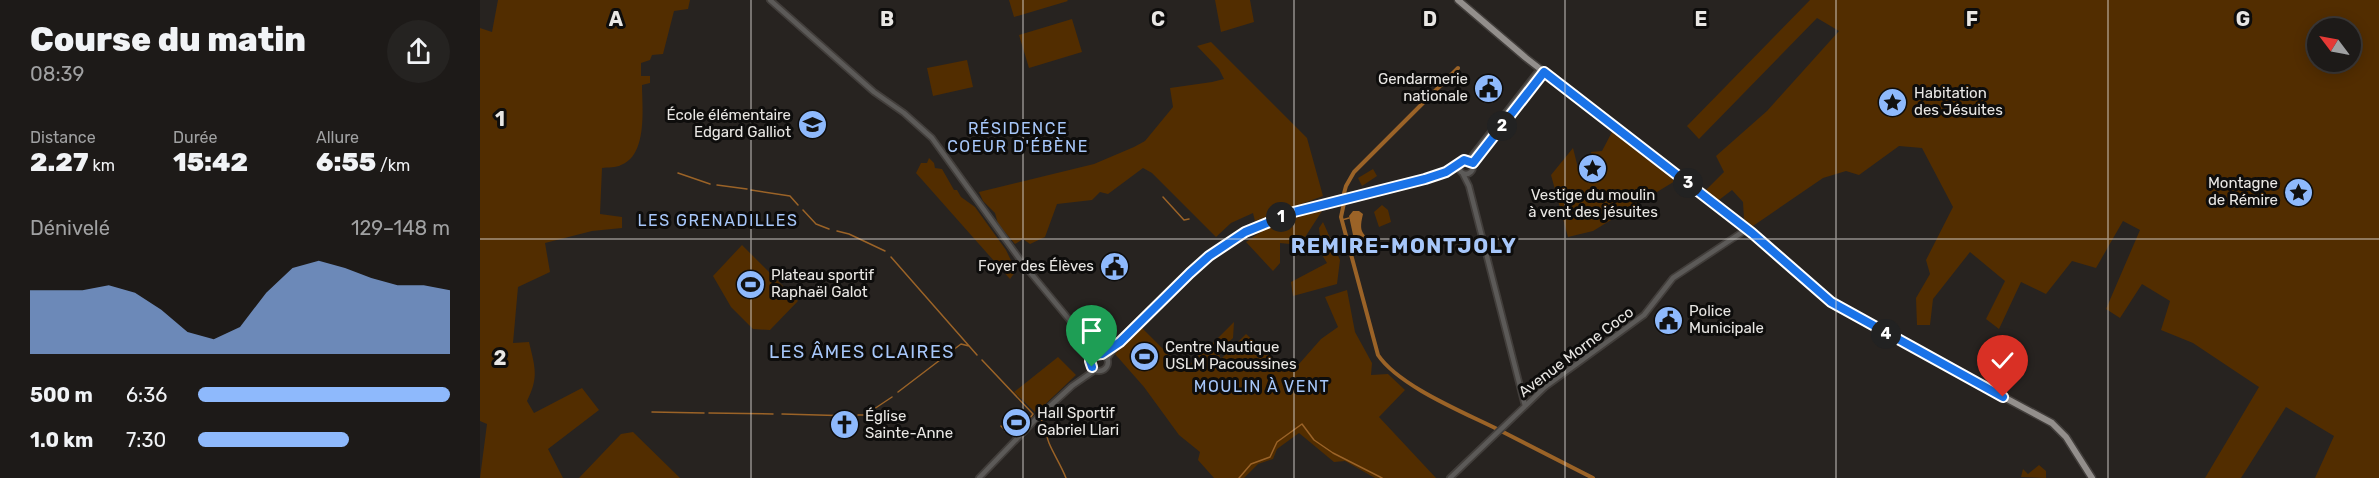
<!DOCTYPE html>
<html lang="fr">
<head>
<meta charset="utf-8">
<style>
  :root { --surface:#1d1a18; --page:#252321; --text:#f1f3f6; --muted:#a0a1a2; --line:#3b3837; --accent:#8eb9fc }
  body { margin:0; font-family:Rubik,sans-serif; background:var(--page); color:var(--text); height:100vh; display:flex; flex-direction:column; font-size:22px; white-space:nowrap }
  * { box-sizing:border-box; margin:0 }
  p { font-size:20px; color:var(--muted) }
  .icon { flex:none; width:33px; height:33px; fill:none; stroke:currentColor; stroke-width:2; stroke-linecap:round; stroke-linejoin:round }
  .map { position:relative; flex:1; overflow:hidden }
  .panel { display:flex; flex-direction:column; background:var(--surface); width:480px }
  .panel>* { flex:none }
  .needle { width:39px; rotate:302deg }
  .fabs { position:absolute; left:1827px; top:18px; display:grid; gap:12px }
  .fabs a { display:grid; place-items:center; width:54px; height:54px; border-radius:50%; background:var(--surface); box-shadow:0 3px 15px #0003,0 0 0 2px var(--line); font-size:30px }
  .pin { position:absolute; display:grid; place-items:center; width:51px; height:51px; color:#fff; margin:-62px -26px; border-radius:50% 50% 50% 0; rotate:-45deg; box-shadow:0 0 6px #0007 }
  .pin .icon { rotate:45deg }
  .km { position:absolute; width:30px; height:30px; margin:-15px; border-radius:50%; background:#222; color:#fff; font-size:16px; line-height:30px; text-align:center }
  .round { display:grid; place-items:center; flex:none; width:63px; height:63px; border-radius:32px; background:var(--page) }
  .head { display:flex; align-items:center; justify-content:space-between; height:102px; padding:0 30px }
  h1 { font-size:33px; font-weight:800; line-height:45px }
  .metrics { display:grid; grid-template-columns:repeat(3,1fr); gap:9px; height:102px; padding:6px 30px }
  .metrics div { display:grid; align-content:center }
  .metrics b { font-size:26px; font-weight:800 }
  .metrics small { font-size:16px; font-weight:400 }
  .metrics p { font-size:16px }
  .chart { height:168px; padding:12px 30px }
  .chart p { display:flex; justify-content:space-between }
  .chart svg { width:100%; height:108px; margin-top:6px; fill:var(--accent); opacity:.7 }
  ul { padding:0 30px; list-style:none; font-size:20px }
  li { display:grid; grid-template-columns:96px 72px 1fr; align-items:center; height:45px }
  li i { height:15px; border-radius:8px; background:var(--accent) }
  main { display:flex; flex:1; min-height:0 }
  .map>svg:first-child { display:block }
  .green { fill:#522d00; fill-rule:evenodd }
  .water { fill:#9b6327 }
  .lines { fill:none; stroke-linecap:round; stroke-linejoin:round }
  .stream { stroke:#9b6327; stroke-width:1.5 }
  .canal { stroke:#9b6327; stroke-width:4 }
  .minor-casing { stroke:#423e3b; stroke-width:8 }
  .major-casing { stroke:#423e3b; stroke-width:9 }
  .minor { stroke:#5c5a58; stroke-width:4.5 }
  .major { stroke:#938f8c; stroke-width:6 }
  .route-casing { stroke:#fff; stroke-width:12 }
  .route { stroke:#1a73e8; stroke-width:8 }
  .grid { fill:none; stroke:#e9e7e4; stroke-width:1.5; stroke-opacity:0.55 }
  .labels { text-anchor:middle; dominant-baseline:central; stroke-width:6; stroke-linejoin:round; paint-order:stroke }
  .poi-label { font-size:15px; fill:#e9e7e4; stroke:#0e0d0c; text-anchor:start }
  .street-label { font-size:15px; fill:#e9e7e4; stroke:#0e0d0c }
  .neighbourhood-label { font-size:16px; letter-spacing:1.5px; fill:#a7c7fa; stroke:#0e0d0c }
  .quarter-label { font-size:18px; letter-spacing:1.5px; fill:#a7c7fa; stroke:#0e0d0c }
  .district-label { font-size:21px; font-weight:bold; letter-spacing:1.5px; fill:#a7c7fa; stroke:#0e0d0c }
  .grid-label { font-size:20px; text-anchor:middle; font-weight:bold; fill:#e9e7e4; stroke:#0e0d0c; stroke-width:6; stroke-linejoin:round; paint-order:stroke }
</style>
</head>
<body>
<main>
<section class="panel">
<div class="head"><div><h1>Course du matin</h1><p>08:39</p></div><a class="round"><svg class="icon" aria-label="share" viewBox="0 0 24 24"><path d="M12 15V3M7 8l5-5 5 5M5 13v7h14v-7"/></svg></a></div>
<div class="metrics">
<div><p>Distance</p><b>2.27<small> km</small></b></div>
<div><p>Durée</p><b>15:42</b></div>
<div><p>Allure</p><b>6:55<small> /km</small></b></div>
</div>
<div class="chart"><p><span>Dénivelé</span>129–148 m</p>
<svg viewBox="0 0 160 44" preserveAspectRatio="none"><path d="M0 44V18L10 18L20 18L30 16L40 19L50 26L60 35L70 38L80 33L90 19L100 9L110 6L120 9L130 13L140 16L150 16L160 18V44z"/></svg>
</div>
<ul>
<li><b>500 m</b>6:36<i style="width:100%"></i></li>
<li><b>1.0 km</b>7:30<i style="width:60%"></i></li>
</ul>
</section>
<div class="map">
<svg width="1899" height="478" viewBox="0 0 1899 478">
  <rect width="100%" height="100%" fill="#272320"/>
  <path class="green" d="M18 0H210L208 9 194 11 183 54 172 55 170 60 161 63V76H170V83L162 85C162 107 168 155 141 165 136 168 128 167 122 168L120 214 142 217V228L112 231 65 243 70 272 38 287 33 343 49 342C55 367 59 377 47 401L54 413 102 388 119 410 68 449 83 478H0L7 424 0 421V28L12 32Z
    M529 0H587L588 1 534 17Z
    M735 0H770L774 22 741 32Z
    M1330 0H1899V478H1835L1854 436 1806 407 1761 478H1725L1779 387 1713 343 1681 330 1690 301 1662 284 1640 318 1626 309 1660 230 1643 221 1616 268 1592 261 1566 294 1541 282 1519 329 1506 319 1525 281 1490 252 1453 299 1450 325H1437L1436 298 1450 274 1446 260 1473 207 1442 148 1419 146 1379 175 1366 171 1343 178 1273 226 1264 219 1263 202 1252 190 1239 200 1225 191 1244 172 1236 156 1287 111 1359 31 1337 18 1219 139 1207 126ZM1870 28V62H1838V28Z
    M592 19 602 52 549 68 539 35Z
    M731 42 827 138 843 196 775 221 773 213 751 223 736 237 672 173 663 168 628 194 620 192 612 200 577 204 565 237 550 244 543 239 535 244 518 224 515 213 503 201 499 192 614 164 654 147 665 141 693 107 690 88 732 82 744 79 739 69 717 46Z
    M487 60 493 87 453 96 447 68Z
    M1132 132 1195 181 1113 231 1088 237 1071 175 1093 148 1098 168 1114 169 1111 152 1122 151Z
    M449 158 454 163 455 168 462 169 474 190H477L481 197 495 207 526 250 536 271 530 279 436 173 441 163H447Z
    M893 169 897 176 882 186 878 178Z
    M902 205 908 210 911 222 899 227 894 212Z
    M828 211H842L820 245 800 243V263L793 271 766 242 782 231Z
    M843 222 860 260 857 284 813 296 811 282 847 263 834 242 840 236 839 228Z
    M262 245 318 301 290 330 273 329 251 307 233 276Z
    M867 290 875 332 892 363 891 375 908 374 925 390 899 417 956 478H895L865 461 854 462 819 433 797 449 793 459 778 464 764 478H734L718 460 720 452 699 435 664 387 635 354 661 327 704 370 722 352H732V344L754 322 753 338 738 352 741 359 766 334 803 367 819 364 841 339 858 327 845 297Z
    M578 357 596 375 556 413 534 392Z
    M153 432 200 478H99L141 434Z
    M1559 465 1566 471V478L1541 477 1543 469 1548 474Z"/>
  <path class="water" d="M873 211H879L883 214C877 238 887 230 891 248L879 251 876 249 869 216Z"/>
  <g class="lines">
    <path class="stream" d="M198 173 230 184
      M237 185 267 189
      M271 190 310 196 318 205
      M683 197 704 220 709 219
      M323 210 336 224 349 229
      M862 220 869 218
      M357 231 369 234 405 251
      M411 257 497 355
      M502 360 553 414 550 418
      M418 392 481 344 489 346
      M172 412 224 413
      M229 413 293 414
      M302 414 374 416
      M378 415H385L412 397
      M561 420C568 427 565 434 569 443 574 455 581 465 586 478
      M521 426 524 429
      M525 431 535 435 548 421
      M759 478 771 464 790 457 797 442 822 424 834 440 853 453 902 478"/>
    <path class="canal" d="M863 197 866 186 874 172 978 68
      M864 203 861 217 898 355C919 386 983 412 1017 429
      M1023 432 1113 478"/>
    <defs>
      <path id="minor" d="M290 0 394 92 424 113 452 138 544 265 617 353
        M979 167a7 7 0 1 1 14 0a7 7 0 1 1-14 0Z
        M989 160 1060 69
        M993 163 1064 72
        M983 174 989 186 1045 406
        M602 342 611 358
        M610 362a9 9 0 1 1 18 0a9 9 0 1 1-18 0Z
        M627 359C640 337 662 320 680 302 702 281 723 257 749 241 807 205 879 198 945 179L966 172 980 164
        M499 478 555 420 592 386 615 370
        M970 478 1065 387 1164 315 1193 278 1267 229"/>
      <path id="major" d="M978 0 1046 58 1272 233 1351 302 1390 325 1572 423 1586 437 1612 478"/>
    </defs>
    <use href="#minor" class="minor-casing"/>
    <use href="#major" class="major-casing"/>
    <use href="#minor" class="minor"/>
    <use href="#major" class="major"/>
  </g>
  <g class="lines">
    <defs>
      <path id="route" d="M612 367 610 361 613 355 622 354 640 342 710 273 729 256 765 232 814 212 945 179 966 172 984 160 993 163 1064 72 1272 233 1351 302 1523 397"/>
    </defs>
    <use href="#route" class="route-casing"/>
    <use href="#route" class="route"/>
  </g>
  <path class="grid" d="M271 0V478M543 0V478M814 0V478M1085 0V478M1356 0V478M1628 0V478M0 239H1899"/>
  <defs>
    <symbol id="civic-disc" viewBox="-11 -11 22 22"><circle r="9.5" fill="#8eb9fc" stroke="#0e0d0c"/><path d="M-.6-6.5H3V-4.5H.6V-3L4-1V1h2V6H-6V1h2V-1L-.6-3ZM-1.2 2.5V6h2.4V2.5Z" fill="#111"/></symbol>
    <symbol id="sight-disc" viewBox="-11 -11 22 22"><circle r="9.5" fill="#8eb9fc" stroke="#0e0d0c"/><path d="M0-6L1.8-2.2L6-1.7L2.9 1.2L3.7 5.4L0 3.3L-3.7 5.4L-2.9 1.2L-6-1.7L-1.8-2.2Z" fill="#111"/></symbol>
    <symbol id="school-disc" viewBox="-11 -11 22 22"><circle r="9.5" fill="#8eb9fc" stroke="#0e0d0c"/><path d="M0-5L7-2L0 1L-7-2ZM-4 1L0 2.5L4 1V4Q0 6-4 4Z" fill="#111"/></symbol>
    <symbol id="stadium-disc" viewBox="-11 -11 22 22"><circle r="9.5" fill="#8eb9fc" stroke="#0e0d0c"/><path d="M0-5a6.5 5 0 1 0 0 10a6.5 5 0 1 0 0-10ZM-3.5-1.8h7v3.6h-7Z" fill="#111"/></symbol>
    <symbol id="church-disc" viewBox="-11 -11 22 22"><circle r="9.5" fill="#8eb9fc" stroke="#0e0d0c"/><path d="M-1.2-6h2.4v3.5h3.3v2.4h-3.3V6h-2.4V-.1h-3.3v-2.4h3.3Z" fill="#111"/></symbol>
  </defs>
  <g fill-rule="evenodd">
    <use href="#civic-disc" x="992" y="72" width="33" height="33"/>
    <use href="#sight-disc" x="1396" y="86" width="33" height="33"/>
    <use href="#school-disc" x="316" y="108" width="33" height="33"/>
    <use href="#sight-disc" x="1096" y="152" width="33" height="33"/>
    <use href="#sight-disc" x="1802" y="176" width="33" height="33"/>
    <use href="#civic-disc" x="618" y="250" width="33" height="33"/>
    <use href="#stadium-disc" x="254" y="268" width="33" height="33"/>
    <use href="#civic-disc" x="1172" y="304" width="33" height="33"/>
    <use href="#stadium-disc" x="648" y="340" width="33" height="33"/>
    <use href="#stadium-disc" x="520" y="406" width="33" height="33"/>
    <use href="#church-disc" x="348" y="408" width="33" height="33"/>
  </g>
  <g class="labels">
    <g class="poi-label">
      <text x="988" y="79" text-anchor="end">Gendarmerie<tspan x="988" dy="17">nationale</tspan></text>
      <text x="1434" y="93">Habitation<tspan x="1434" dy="17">des Jésuites</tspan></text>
      <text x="311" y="115" text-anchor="end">École élémentaire<tspan x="311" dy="17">Edgard Galliot</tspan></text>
      <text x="1798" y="183" text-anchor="end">Montagne<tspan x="1798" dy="17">de Rémire</tspan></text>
      <text x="1113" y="195" text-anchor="middle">Vestige du moulin<tspan x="1113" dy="17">à vent des jésuites</tspan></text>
      <text x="614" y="266" text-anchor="end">Foyer des Élèves</text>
      <text x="291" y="275">Plateau sportif<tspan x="291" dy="17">Raphaël Galot</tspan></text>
      <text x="1209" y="311">Police<tspan x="1209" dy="17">Municipale</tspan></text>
      <text x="685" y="347">Centre Nautique<tspan x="685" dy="17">USLM Pacoussines</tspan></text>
      <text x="557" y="413">Hall Sportif<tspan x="557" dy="17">Gabriel Llari</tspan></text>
      <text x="385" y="416">Église<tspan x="385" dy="17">Sainte-Anne</tspan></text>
    </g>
    <g class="street-label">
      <text transform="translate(1096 352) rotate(-37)">Avenue Morne Coco</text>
    </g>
    <g class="neighbourhood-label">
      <text x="538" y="128">RÉSIDENCE<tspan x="538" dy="18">COEUR D'ÉBÈNE</tspan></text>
      <text x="238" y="220">LES GRENADILLES</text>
      <text x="782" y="386">MOULIN À VENT</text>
    </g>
    <g class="quarter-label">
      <text x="382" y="352">LES ÂMES CLAIRES</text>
    </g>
    <g class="district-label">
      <text x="924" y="245">REMIRE-MONTJOLY</text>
    </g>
  </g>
  <g class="grid-label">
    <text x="136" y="26">A</text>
    <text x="407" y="26">B</text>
    <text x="678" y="26">C</text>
    <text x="950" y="26">D</text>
    <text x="1221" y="26">E</text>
    <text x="1492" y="26">F</text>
    <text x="1763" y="26">G</text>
    <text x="20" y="126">1</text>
    <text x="20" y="365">2</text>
  </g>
</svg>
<div class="fabs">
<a><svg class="needle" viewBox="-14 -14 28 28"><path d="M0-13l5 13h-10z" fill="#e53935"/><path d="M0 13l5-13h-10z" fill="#a0a1a2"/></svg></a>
</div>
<div class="pin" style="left:612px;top:367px;background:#1e9e55"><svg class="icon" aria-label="arrive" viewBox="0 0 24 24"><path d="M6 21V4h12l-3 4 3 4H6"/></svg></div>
<div class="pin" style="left:1523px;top:397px;background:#d93025"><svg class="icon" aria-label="check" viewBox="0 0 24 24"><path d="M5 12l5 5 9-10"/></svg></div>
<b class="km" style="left:801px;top:217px">1</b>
<b class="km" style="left:1022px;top:126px">2</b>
<b class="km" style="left:1208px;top:183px">3</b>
<b class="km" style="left:1406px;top:334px">4</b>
</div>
</main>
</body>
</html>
